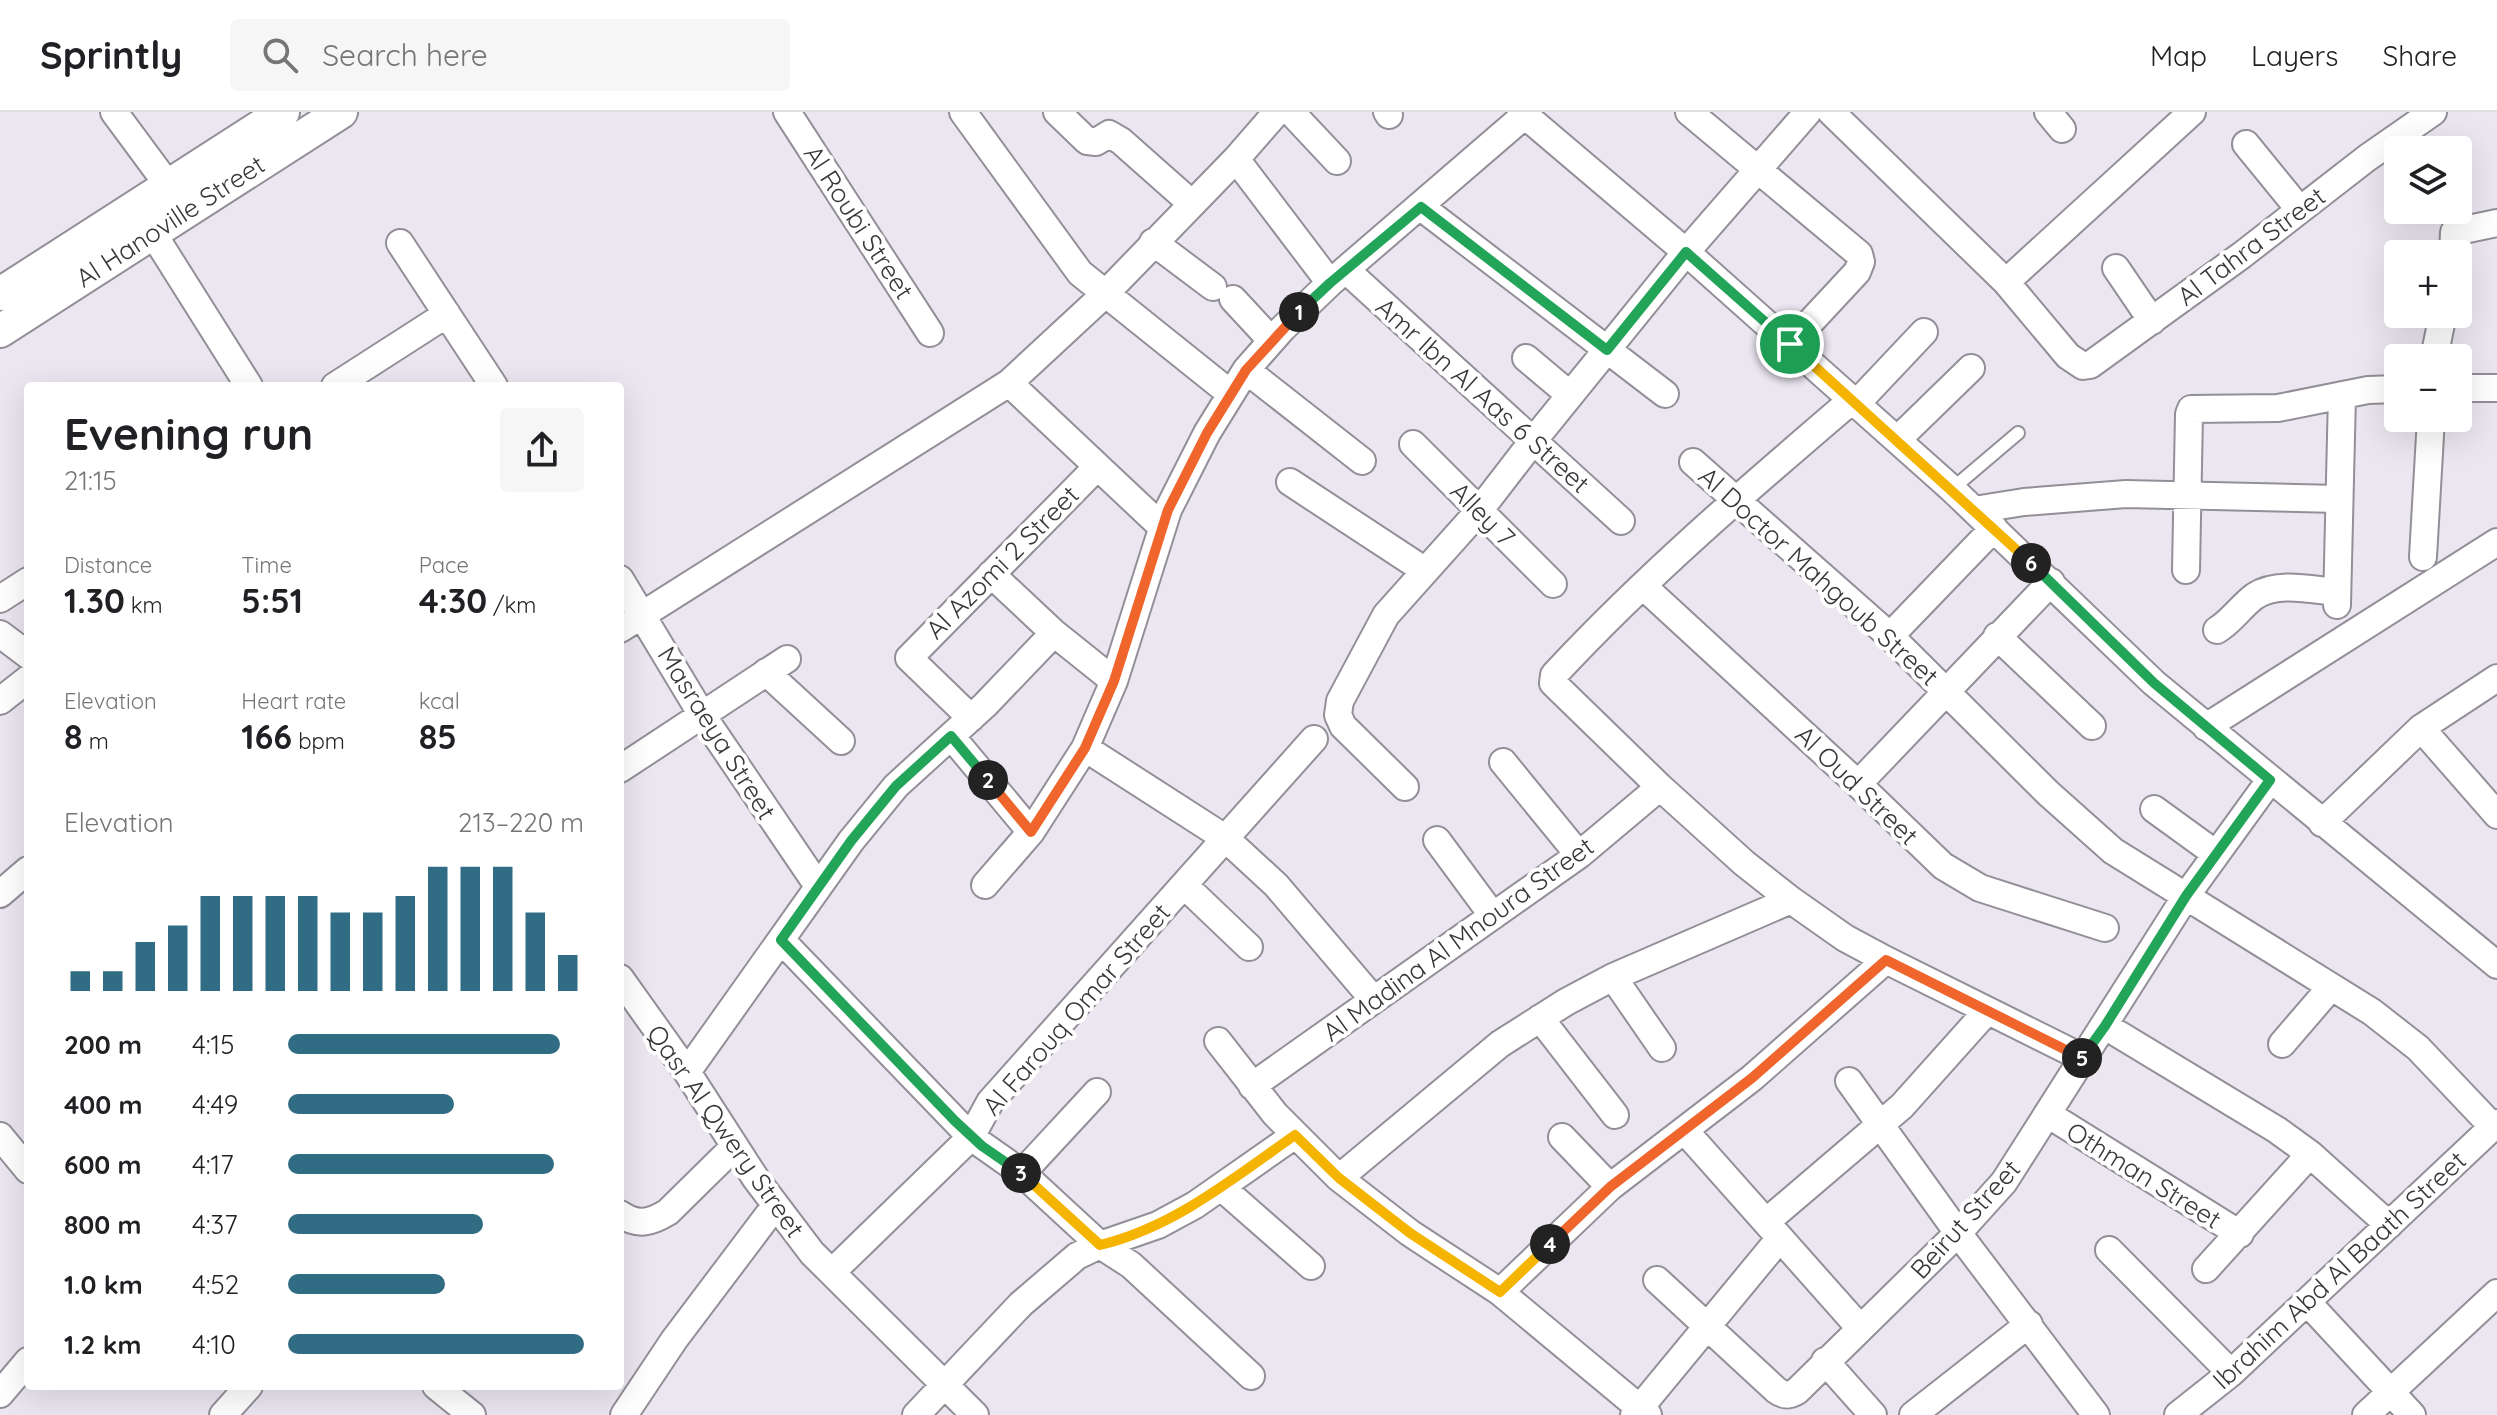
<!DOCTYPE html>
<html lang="en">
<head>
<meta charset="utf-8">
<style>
  :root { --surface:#fff; --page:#f6f6f6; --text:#202124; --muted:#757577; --line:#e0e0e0; --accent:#306c83 }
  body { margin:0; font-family:Quicksand,sans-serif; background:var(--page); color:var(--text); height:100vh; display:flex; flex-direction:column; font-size:30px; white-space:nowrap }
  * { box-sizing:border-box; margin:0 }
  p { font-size:26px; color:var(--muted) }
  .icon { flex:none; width:44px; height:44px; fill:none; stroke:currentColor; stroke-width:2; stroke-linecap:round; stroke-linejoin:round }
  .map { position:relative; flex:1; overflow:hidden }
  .sheet { position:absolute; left:24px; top:270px; width:600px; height:1008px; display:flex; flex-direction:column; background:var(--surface); border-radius:8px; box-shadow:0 8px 32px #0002 }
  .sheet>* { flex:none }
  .controls { position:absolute; left:2384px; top:24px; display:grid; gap:16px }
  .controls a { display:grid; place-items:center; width:88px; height:88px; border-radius:8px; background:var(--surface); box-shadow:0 8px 32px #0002; font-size:40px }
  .pin { position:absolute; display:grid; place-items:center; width:68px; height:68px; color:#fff; margin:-34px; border:4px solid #fff; border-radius:50%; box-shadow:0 2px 8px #0007 }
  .km { position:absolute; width:40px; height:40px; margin:-20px; border-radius:50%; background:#222; color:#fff; font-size:22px; line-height:40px; text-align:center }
  .round { display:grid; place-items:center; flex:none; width:84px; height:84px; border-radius:8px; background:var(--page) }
  .summary { display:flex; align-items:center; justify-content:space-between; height:136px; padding:0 40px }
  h1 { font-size:44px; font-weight:700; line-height:60px }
  .figures { display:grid; grid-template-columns:repeat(3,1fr); gap:12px; height:136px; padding:8px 40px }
  .figures div { display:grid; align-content:center }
  .figures b { font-size:34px; font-weight:700 }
  .figures small { font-size:22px; font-weight:400 }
  .figures p { font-size:22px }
  .chart { height:224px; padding:16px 40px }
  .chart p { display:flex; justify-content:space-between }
  .chart svg { width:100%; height:144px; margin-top:8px; stroke:var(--accent); stroke-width:6 }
  ul { padding:0 40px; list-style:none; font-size:26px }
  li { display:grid; grid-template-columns:128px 96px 1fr; align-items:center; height:60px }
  li i { height:20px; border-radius:10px; background:var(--accent) }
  header { display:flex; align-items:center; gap:48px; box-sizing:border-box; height:112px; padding:0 40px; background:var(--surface); border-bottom:2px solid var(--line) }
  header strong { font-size:38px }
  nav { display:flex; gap:44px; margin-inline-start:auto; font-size:28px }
  .search { width:560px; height:72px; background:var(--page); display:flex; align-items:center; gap:20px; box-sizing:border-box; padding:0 28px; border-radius:8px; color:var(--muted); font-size:30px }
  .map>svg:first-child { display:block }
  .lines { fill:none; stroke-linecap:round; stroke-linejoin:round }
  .service-casing { stroke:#938f98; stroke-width:16 }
  .minor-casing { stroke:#938f98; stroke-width:30 }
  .tertiary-casing { stroke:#938f98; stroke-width:36 }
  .service { stroke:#fff; stroke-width:12 }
  .minor { stroke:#fff; stroke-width:26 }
  .tertiary { stroke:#fff; stroke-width:32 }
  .split-1-casing { stroke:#fff; stroke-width:16 }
  .split-2-casing { stroke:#fff; stroke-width:16 }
  .split-3-casing { stroke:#fff; stroke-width:16 }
  .split-4-casing { stroke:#fff; stroke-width:16 }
  .split-5-casing { stroke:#fff; stroke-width:16 }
  .split-6-casing { stroke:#fff; stroke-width:16 }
  .split-7-casing { stroke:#fff; stroke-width:16 }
  .split-1 { stroke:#22a559; stroke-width:10 }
  .split-2 { stroke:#f0652b; stroke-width:10 }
  .split-3 { stroke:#22a559; stroke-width:10 }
  .split-4 { stroke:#f5b400; stroke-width:10 }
  .split-5 { stroke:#f0652b; stroke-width:10 }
  .split-6 { stroke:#22a559; stroke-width:10 }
  .split-7 { stroke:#f5b400; stroke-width:10 }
  .labels { text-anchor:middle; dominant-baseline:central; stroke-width:8; stroke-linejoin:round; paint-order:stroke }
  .street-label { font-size:26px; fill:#39373b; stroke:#fff }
</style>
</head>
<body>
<header>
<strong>Sprintly</strong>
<div class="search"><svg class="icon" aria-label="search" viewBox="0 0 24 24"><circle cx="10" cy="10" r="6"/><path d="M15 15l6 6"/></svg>Search here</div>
<nav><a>Map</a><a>Layers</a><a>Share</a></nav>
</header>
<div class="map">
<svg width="2497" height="1303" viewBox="0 0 2497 1303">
  <rect width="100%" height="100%" fill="#ebe6f0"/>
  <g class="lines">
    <defs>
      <path id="service" d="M1952 377 2018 321"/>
      <path id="minor" d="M114 0 168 73
        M787 0 930 221
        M963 0 1080 161 1231 282
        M1057 0 1087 29 1096 30 1109 22 1121 29 1191 91
        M1291 0 1337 49
        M1387 0 1389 3
        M1521 0 1686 140 1952 377 2154 571 2497 853
        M1689 0 1859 142 1861 150 1857 160 1790 232
        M1831 0 2006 170 2068 244 2083 254 2090 253 2242 143 2367 46 2433 0
        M2048 0 2062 17
        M2246 32 2299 97
        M1236 47 1330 171
        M1421 95 1665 282
        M152 120 249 274
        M1153 130 1213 175
        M400 131 494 274
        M2453 142 2454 120 2497 111
        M2116 156 2152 209
        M1346 158 1621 409
        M2006 170 2192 0
        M1233 187 1271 228
        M1526 246 1570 283
        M2434 246 2443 202
        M1246 258 1362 349
        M1009 271 1162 415
        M335 274 447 202
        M2458 276H2497
        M1852 288C1749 376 1646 464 1554 563L1553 571 1660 675 1744 751 1791 788 1845 826 1886 848 2083 946
        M1856 292 1924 220
        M1897 328 1971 256
        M1413 332 1553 472
        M1693 350 1890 524 2048 681 2113 739 2372 900 2418 936 2493 1015
        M1290 370 1424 458
        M1974 398 2024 390 2126 382 2339 387
        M2423 445 2431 306
        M2186 458 2189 302 2191 297 2278 296 2368 278 2398 277
        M991 462 1054 521 1114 569
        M620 467 702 603 818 774
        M1643 474 1858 672 1943 754 1980 776 2105 816
        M0 487 28 469
        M2337 493 2342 283
        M620 517 1009 271 1104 183 1236 47 1277 0
        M2217 518C2232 509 2241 494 2255 484 2278 469 2312 478 2337 480
        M0 522 28 543
        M1890 524 1994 416
        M1997 524 2092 614
        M766 560 841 629
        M0 589 28 567
        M971 606 909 546 1096 356
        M2206 615 2497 430
        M2421 616 2497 703
        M951 624 1031 720
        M1085 636 1225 726 1276 773 1373 887
        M1503 650 1579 743
        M620 657 787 547
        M1858 672 2051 470
        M1405 675 1343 614 1338 603 1340 589 1386 503 1479 399 1533 329 1686 140 1808 0
        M2154 697 2216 742
        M2322 711 2421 616 2497 566
        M1437 728 1493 804
        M985 773 1031 720 1085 636 1114 569 1168 398 1207 321 1246 258 1282 217 1330 171 1525 3
        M1184 773 1249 835
        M0 782 28 758
        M781 828 971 1025 1022 1061 1100 1133 1131 1153 1251 1264
        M1613 865 1662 936
        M620 866 687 960 756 1067 812 1141 975 1303
        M1540 906 1615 1003
        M2105 914 2277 1018 2310 1042 2389 1113
        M1218 929 1275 1002 1339 1066 1410 1121 1500 1180 1648 1303
        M2282 932 2331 875
        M687 960 851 729 896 674 985 593 1054 521
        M1849 969 1958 1121 2096 1303
        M1252 974 1579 743 1660 675
        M2049 1003 2240 1122
        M1685 1019 1860 1216
        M0 1024 28 1058
        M1562 1025 1610 1075
        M1022 1061 1097 980
        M1339 1066 1500 932 1566 890 1613 865 1791 788
        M1221 1075 1311 1154
        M620 1102C638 1114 650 1111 668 1100L734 1035
        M1766 1110 1902 994 1987 899
        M2109 1138 2231 1261
        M2206 1157 2310 1042
        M832 1160 971 1025 990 990 1314 627
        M1657 1168 1776 1278C1784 1284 1789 1284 1797 1279L1958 1121 2004 1070 2186 784 2270 668
        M1500 1180 1610 1075 1752 966 1886 848
        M2308 1191 2412 1303
        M1825 1249 1873 1303
        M436 1274 472 1303
        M0 1282 28 1249
        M223 1303 249 1274
        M624 1303 674 1228 775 1094
        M916 1303 1021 1192 1077 1144 1100 1133 1158 1113 1195 1093 1295 1023
        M1634 1303 1780 1126
        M1913 1303 2029 1212
        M2178 1303 2231 1261 2497 1011
        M2366 1303 2497 1181"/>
      <path id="tertiary" d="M0 182 283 0
        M0 219 341 0"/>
    </defs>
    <use href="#service" class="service-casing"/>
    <use href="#minor" class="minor-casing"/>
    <use href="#tertiary" class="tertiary-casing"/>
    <use href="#service" class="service"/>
    <use href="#minor" class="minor"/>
    <use href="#tertiary" class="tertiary"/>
  </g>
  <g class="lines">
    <defs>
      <path id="split-1" d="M1299 200 1330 171 1421 95 1607 238 1686 140 1790 232"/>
      <path id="split-2" d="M988 668 1031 720 1085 636 1114 569 1168 398 1207 321 1246 258 1299 200"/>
      <path id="split-3" d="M988 668 951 624 896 674 851 729 781 828 955 1009 982 1034 1021 1061"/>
      <path id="split-4" d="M1021 1061 1100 1133C1174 1115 1234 1066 1295 1023L1339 1066 1410 1121 1500 1180 1550 1132"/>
      <path id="split-5" d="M1550 1132 1610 1075 1752 966 1886 848 2082 946"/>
      <path id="split-6" d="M2031 451 2154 571 2270 668 2186 784 2105 914 2082 946"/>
      <path id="split-7" d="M1790 232 2031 451"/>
    </defs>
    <use href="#split-1" class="split-1-casing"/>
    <use href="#split-2" class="split-2-casing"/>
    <use href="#split-3" class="split-3-casing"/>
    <use href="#split-4" class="split-4-casing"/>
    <use href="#split-5" class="split-5-casing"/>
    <use href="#split-6" class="split-6-casing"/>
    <use href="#split-7" class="split-7-casing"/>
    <use href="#split-1" class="split-1"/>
    <use href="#split-2" class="split-2"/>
    <use href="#split-3" class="split-3"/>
    <use href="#split-4" class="split-4"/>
    <use href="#split-5" class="split-5"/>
    <use href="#split-6" class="split-6"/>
    <use href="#split-7" class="split-7"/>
  </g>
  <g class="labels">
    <g class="street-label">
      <text transform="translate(170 109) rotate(-33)">Al Hanoville Street</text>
      <text transform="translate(859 110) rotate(57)">Al Roubi Street</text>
      <text transform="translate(2251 134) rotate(-37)">Al Tahra Street</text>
      <text transform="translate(1483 283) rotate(42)">Amr Ibn Al Aas 6 Street</text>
      <text transform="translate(1483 402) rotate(45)">Alley 7</text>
      <text transform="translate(1002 450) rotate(-45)">Al Azomi 2 Street</text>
      <text transform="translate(1819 464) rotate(42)">Al Doctor Mahgoub Street</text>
      <text transform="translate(717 621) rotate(58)">Masraeya Street</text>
      <text transform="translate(1857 673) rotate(44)">Al Oud Street</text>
      <text transform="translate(1458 827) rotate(-36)">Al Madina Al Mnoura Street</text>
      <text transform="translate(1076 897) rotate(-49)">Al Farouq Omar Street</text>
      <text transform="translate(726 1019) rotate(55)">Qasr Al Qwery Street</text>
      <text transform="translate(2144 1063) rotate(32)">Othman Street</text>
      <text transform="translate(1965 1107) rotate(-48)">Beirut Street</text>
      <text transform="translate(2339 1158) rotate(-43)">Ibrahim Abd Al Baath Street</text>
    </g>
  </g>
</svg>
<div class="controls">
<a><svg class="icon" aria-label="layers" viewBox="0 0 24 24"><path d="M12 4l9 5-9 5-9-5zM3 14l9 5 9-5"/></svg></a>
<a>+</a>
<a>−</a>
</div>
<div class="pin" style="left:1790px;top:232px;background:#1e9e55"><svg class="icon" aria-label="arrive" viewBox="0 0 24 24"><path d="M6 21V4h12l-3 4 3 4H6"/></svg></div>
<b class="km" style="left:1299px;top:200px">1</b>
<b class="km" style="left:988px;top:668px">2</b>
<b class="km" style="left:1021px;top:1061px">3</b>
<b class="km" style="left:1550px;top:1132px">4</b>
<b class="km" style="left:2082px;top:946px">5</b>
<b class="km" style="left:2031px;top:451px">6</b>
<section class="sheet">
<div class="summary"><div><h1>Evening run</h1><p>21:15</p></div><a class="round"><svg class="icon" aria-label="share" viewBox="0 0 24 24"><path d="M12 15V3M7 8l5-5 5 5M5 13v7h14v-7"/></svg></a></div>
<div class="figures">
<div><p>Distance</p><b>1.30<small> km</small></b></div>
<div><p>Time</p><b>5:51</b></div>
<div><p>Pace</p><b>4:30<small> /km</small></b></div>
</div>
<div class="figures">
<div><p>Elevation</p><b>8<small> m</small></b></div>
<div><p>Heart rate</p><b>166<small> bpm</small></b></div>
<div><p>kcal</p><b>85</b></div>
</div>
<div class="chart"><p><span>Elevation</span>213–220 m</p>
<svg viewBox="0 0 160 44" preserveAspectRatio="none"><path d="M5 44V38M15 44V38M25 44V29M35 44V24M45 44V15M55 44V15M65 44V15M75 44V15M85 44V20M95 44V20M105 44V15M115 44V6M125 44V6M135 44V6M145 44V20M155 44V33"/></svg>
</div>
<ul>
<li><b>200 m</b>4:15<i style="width:92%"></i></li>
<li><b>400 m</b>4:49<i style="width:56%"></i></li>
<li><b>600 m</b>4:17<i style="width:90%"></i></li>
<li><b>800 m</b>4:37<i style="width:66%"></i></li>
<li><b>1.0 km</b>4:52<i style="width:53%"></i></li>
<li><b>1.2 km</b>4:10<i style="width:100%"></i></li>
</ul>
</section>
</div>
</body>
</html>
